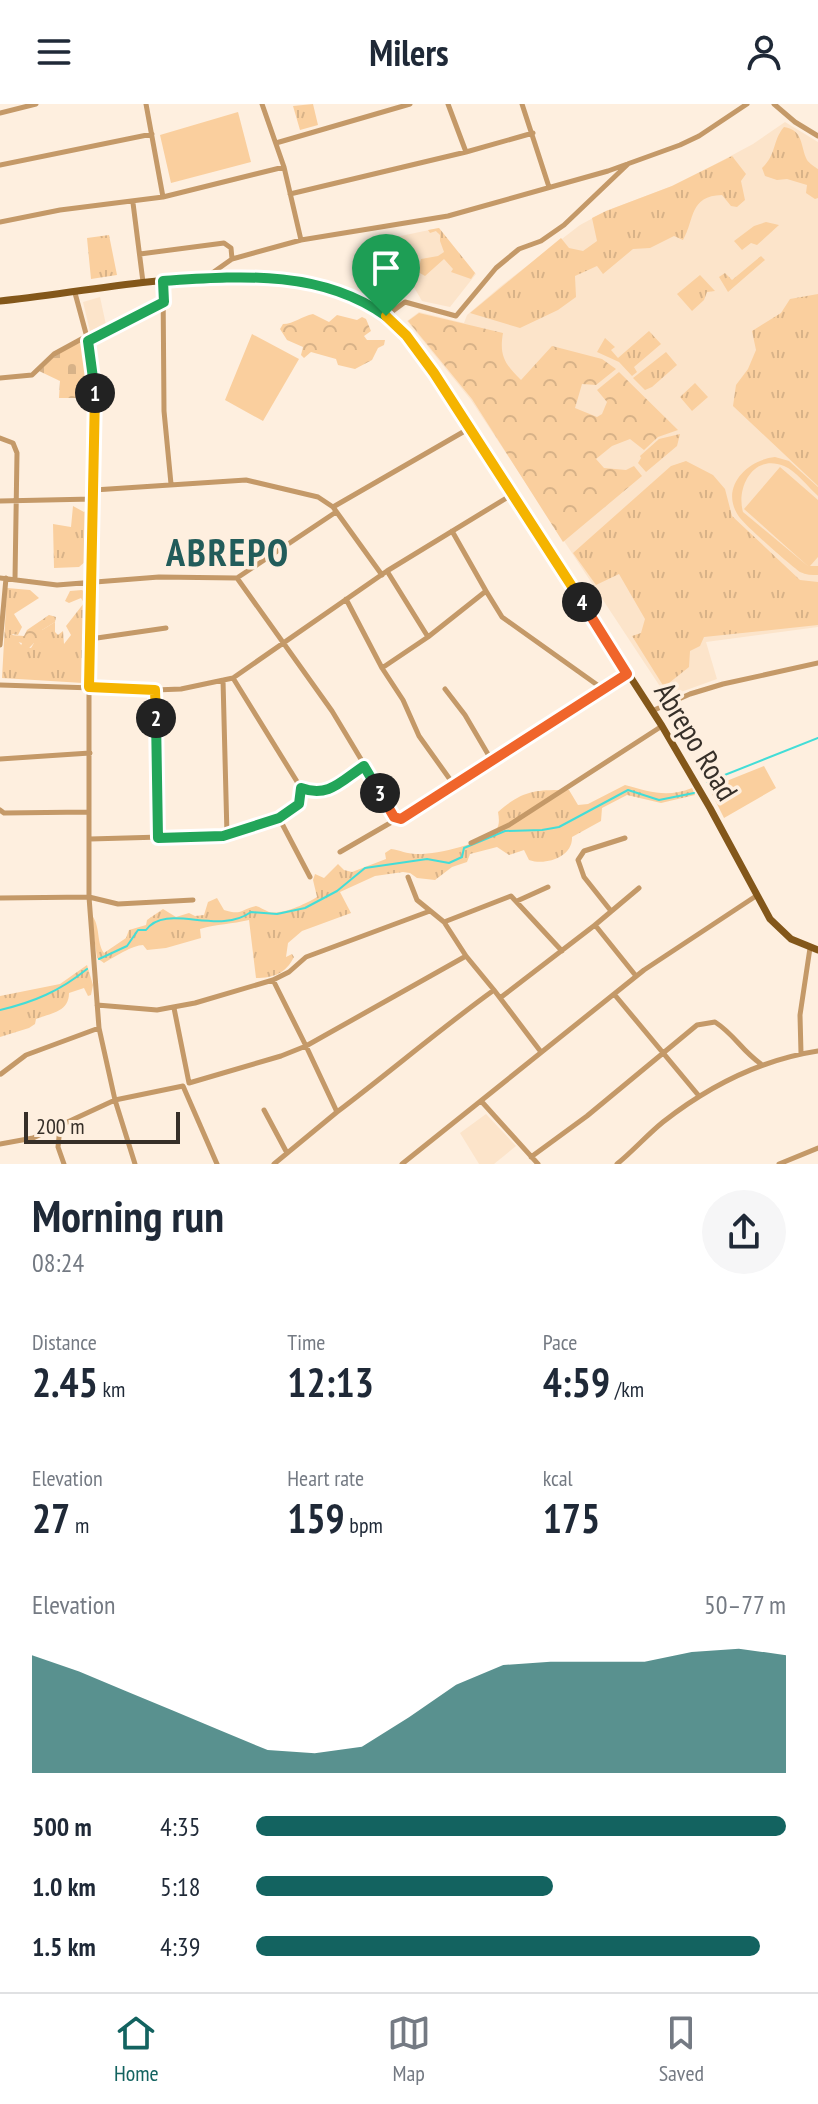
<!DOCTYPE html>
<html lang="en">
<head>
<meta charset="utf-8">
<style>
  :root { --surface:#fff; --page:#f6f6f7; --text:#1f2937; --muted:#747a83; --line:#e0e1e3; --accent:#136360 }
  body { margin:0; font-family:"PT Sans Narrow",sans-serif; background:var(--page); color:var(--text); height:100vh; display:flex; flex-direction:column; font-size:30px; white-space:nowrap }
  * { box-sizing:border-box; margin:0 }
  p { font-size:26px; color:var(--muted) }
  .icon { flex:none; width:44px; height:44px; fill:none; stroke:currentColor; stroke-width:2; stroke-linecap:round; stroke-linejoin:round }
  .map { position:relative; height:1060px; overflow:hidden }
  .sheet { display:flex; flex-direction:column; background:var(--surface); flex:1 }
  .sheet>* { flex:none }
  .scale { position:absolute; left:24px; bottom:20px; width:156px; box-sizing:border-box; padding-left:8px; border:4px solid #362f28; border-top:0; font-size:22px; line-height:28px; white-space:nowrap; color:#362f28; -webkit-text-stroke:6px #feefdf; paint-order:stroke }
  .pin { position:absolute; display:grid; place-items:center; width:68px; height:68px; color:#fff; margin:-82px -34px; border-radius:50% 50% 50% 0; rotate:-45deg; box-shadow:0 0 8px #0007 }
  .pin .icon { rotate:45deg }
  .km { position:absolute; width:40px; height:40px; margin:-20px; border-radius:50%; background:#222; color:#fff; font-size:22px; line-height:40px; text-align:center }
  .round { display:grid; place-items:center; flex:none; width:84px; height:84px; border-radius:42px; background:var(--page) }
  .head { display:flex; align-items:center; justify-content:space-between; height:136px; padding:0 32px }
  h1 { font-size:44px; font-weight:800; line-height:60px }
  .figures { display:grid; grid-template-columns:repeat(3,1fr); gap:12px; height:136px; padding:8px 32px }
  .figures div { display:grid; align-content:center }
  .figures b { font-size:40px; font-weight:800 }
  .figures small { font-size:22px; font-weight:400 }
  .figures p { font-size:22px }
  .chart { height:224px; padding:16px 32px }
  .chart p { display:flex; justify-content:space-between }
  .chart svg { width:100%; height:144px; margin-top:8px; fill:var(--accent); opacity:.7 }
  ul { padding:0 32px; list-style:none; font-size:26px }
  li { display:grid; grid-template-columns:128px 96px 1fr; align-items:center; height:60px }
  li i { height:20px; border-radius:10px; background:var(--accent) }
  header { display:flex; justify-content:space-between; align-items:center; height:104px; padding:0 32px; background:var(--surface); font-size:36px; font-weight:800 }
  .dock { display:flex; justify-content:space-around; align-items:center; height:112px; border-top:2px solid var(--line); background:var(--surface); font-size:22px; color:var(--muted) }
  .dock a { display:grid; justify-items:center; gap:4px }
  .dock .active { color:var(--accent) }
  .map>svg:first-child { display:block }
  .built { fill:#fce4ca }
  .grass { fill:url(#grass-tufts) }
  .forest { fill:url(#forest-crowns) }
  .cemetery { fill:url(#cemetery-stones) }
  .garden { fill:#facf9e }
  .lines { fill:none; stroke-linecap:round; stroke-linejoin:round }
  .stream { stroke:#43ddd7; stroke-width:2 }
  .minor { stroke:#c49968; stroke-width:5 }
  .major { stroke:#83571a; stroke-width:7 }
  .split-1-casing { stroke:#fff; stroke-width:16 }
  .split-2-casing { stroke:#fff; stroke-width:16 }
  .split-3-casing { stroke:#fff; stroke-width:16 }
  .split-4-casing { stroke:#fff; stroke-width:16 }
  .split-5-casing { stroke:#fff; stroke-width:16 }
  .split-1 { stroke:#22a559; stroke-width:10 }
  .split-2 { stroke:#f5b400; stroke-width:10 }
  .split-3 { stroke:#22a559; stroke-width:10 }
  .split-4 { stroke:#f0652b; stroke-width:10 }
  .split-5 { stroke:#f5b400; stroke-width:10 }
  .labels { text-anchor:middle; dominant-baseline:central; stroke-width:7; stroke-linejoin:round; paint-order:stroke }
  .street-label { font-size:30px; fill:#362f28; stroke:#feefdf }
  .district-label { font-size:38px; font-weight:bold; letter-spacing:2px; fill:#225c5a; stroke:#feefdf }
</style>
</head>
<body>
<header><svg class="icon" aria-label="menu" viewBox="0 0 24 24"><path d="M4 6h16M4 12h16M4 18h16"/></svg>Milers<svg class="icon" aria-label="person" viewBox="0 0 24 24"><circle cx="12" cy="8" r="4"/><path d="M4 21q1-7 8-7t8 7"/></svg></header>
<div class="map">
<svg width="818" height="1060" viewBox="0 0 818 1060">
  <defs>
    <pattern id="grass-tufts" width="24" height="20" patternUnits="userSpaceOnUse" patternTransform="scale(2)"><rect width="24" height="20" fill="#facf9e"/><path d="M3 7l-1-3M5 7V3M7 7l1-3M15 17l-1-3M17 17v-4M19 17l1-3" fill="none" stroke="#d7b288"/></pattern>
    <pattern id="forest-crowns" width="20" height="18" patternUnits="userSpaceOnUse" patternTransform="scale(2)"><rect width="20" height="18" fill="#facf9e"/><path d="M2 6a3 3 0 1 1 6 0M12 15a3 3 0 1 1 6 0" fill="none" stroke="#d7b288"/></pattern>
    <pattern id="cemetery-stones" width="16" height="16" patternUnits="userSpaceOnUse" patternTransform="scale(2)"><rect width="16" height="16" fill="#facf9e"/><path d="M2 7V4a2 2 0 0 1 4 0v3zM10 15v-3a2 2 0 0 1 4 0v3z" fill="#d7b288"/></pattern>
  </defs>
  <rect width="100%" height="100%" fill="#feefdf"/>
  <path class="built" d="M785 18 818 38V523L706 538 717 575 667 593 471 296 407 217 419 208 464 219 467 211 501 182 580 121 606 107 672 82 712 62 753 40Z
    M439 124 476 170 450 203 422 197 386 135Z
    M100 193 106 221 90 227 83 198Z
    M486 1010 516 1042 494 1060H479L460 1029Z"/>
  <path class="grass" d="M313 0 318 21 300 26 293 2Z
    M784 23C804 26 800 42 807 56 809 59 816 64 818 65V94L815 95 806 89 807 81 787 75 777 76 765 72 762 64C777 50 772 37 784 23Z
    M732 52 746 70 741 77 745 96 737 103 731 102 722 91C689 92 695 115 683 136L674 132 650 144 633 145 603 170 597 162 575 172 576 193 558 206 520 224 470 209 561 134 569 144 583 147 597 137 592 114 606 107 672 82Z
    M766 118 779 121 757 141 751 139 742 146 734 137 754 122Z
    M439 124 475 169 471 175 451 168 453 165 444 155 425 172 418 168 421 155 438 152 444 148 440 137V131L436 127 430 129 428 126Z
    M109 131 117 171 91 175 87 134Z
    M761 152 765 156 728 188 719 173 725 169 732 176Z
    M700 171 715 187 707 188 704 196 692 207 677 190Z
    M818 190V382L733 302 736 281 748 265 756 246 752 227 781 209 790 195Z
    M649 227 661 240 634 263 637 268 632 272 619 258 597 248 605 234 615 243 611 246 618 254Z
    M666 248 677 261 652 283 645 286 633 274Z
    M695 279 708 293 692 307 680 293Z
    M680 330 677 342 646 368 638 359 641 354 640 352 659 335Z
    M686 357 713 371 725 385 732 412 800 476 818 478V521L704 533 700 542 690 547 689 563 664 583 632 532 641 529 645 515 619 470 596 481 573 449 671 362Z
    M73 402 84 408 89 404 86 457 79 463 54 464 53 420 71 423Z
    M7 484 30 486 39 494 14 510 22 523 18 531 12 530 22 542 31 544 34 539H40L42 526 55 518V528L58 531 63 527 64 540 71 531 66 522 84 499 81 494 69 499 65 497 70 487 82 486 86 489 87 530H82L83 579 2 574Z
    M625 681C650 688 667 694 692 684L695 691 661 699 627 691 602 704 601 717 572 733C573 753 546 762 529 756L524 746 509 751 497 743 470 750 467 758 452 763 435 776 417 774 410 769 403 768 375 772 340 788 351 809 302 827 288 839 286 853 292 850 294 853C286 869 274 874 256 874L249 816C232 820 217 820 200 825L201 834 166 844 147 846 143 841C133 841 114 853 104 859L97 854 91 810C101 822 96 838 104 849L126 834 129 826 146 821 147 816 163 805 176 813 189 809 195 812 204 811 208 798 217 794 224 806C242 812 241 805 256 802 260 803 264 806 269 808 282 811 306 800 317 793L313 776 315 770 324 774 338 760 344 766 352 768 386 755 385 749 391 745C400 746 407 750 416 750 435 751 483 740 496 726 500 721 499 714 498 708 524 685 537 686 569 686L578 701 588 700Z
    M87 861 93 881 91 891 88 892 84 884 69 889C69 908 51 909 36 915L35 920 29 924 0 933V892L60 880Z"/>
  <path class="forest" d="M419 209 503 229C499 252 505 260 521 276L552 242 602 255 616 265 596 281 582 280 575 304 597 313 602 310 607 298 597 286 619 268 678 326 658 333 644 346 630 335 612 342 596 355 604 364 626 366 634 362 642 372 563 438 472 295 408 217Z
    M313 210 329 218 337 211 357 216 362 213 366 215 371 227 364 232 367 236H385L384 241 378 244 372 256 355 265 338 261 336 255 311 248 304 254 301 251 303 243 287 236 280 225 283 220C294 220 302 212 313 210Z
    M49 511 56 513 55 518 42 526 43 536 40 539H34L25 548 20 544 22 539 10 536V531L24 532 27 526Z"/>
  <path class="cemetery" d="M84 237 92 270 91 294H59L60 277 39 267 63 245Z"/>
  <path class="garden" d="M238 8 251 58 171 79 160 31Z
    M252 230 299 255 263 317 225 296Z
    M775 353 789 357 818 383V392C808 383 796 367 784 362 753 349 736 384 743 408L809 463 744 405 780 363 818 396V453L810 462H818V471C812 471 806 471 800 468 789 460 748 424 740 414 718 385 746 356 775 353Z
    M764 662 776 684 724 714 709 684Z"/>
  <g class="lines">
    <path class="stream" d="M707 678 818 634
      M99 855 127 842 138 826H146C166 798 218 832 251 808L277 810 305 804 337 787 365 764 427 755 449 759 462 753 464 744 505 727 542 726 559 723 628 686 659 696 694 689
      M0 906C34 898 60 887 87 865"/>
    <path class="minor" d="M146 0 163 93
      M262 0 284 63 301 136
      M448 0 466 48
      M522 0 549 83
      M774 0 795 18 818 32
      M0 9 36 0
      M276 39 410 0
      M0 61 152 30
      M290 90 466 48 533 29
      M133 99 143 178
      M0 118 60 106 163 93 284 63
      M140 150 224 139 231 144 232 155
      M208 172 232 155 301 136 448 112 608 67 680 41 699 32 747 0
      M163 177 164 307 171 380
      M75 189 88 237 95 277 89 583V793L99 924 115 996 135 1060
      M386 212 405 198 456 212 496 164 519 145 541 137 564 121 628 60
      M88 237 164 198
      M0 274 32 271 54 250 87 232
      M0 334 13 339 17 349 15 475
      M94 386 246 376 318 393 333 403 382 471
      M0 397 93 395
      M333 403 470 324
      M452 427 486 487
      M387 467 428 533
      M0 474 57 481 159 473 237 474 332 607 397 715 434 695 627 570
      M237 474 336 408
      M346 495 382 564
      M90 535 166 524
      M0 541 6 474
      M223 576 227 731
      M0 581 155 586 181 585 233 574 387 467 513 390
      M445 585 465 611 492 657
      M155 586 158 734
      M652 607 690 590 723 580 818 559
      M0 655 90 649
      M454 681 419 632 403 596 382 564 428 533 486 487 502 513 603 585
      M301 684C329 694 341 677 364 662
      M0 706 4 709 88 708
      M279 714 310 773
      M90 735 232 731 279 714 295 705 301 695V684L233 574
      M471 739 509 721 662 622
      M340 748 397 715
      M408 773 417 796 444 818 466 852
      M0 794 89 793 118 800 193 796
      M517 797 548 783
      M611 807 584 773 578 756 584 747 625 734
      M444 818 511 792 562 847
      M595 821 639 784
      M273 876 306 942 466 852 494 886C440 925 390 968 337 1008
      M494 886 541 948
      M614 890 699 992
      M500 894 595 821 636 872
      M97 901 157 906 195 899 273 876 289 868 306 853 430 807
      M174 904 189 979 281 952 306 942 337 1008 274 1060
      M801 949 800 911 810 844
      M1 970 26 951 99 924
      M482 998 538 1060
      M264 1006 287 1049
      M60 1023 58 1043 64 1060
      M0 1040 33 1034 115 996 183 982 217 1060
      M531 1053 587 1012 697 921 715 918C735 931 741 946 761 960
      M402 1060 644 866 756 792
      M617 1060C633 1047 647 1031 663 1018 709 982 759 956 818 947
      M779 1060 818 1044"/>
    <path class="major" d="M0 197C103 187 282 144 372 202 399 219 416 244 434 269L662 622 710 704 770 815 791 835 818 846"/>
  </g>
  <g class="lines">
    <defs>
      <path id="split-1" d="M95 289 88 237 164 198 163 177C240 172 320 165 386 212"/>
      <path id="split-2" d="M95 289 89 583 155 586 156 614"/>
      <path id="split-3" d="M156 614 158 734 223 732 279 714 299 700 301 684C329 694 341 677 364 662L380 689"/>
      <path id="split-4" d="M380 689 394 713 401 715 627 570 582 498"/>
      <path id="split-5" d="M386 212 406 231 434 269 582 498"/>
    </defs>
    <use href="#split-1" class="split-1-casing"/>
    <use href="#split-2" class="split-2-casing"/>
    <use href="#split-3" class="split-3-casing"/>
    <use href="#split-4" class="split-4-casing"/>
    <use href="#split-5" class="split-5-casing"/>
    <use href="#split-1" class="split-1"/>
    <use href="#split-2" class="split-2"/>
    <use href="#split-3" class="split-3"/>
    <use href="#split-4" class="split-4"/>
    <use href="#split-5" class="split-5"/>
  </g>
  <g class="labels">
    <g class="street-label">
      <text transform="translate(697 637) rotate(59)">Abrepo Road</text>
    </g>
    <g class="district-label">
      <text x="228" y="447">ABREPO</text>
    </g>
  </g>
</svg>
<div class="scale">200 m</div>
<div class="pin" style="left:386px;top:212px;background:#1e9e55"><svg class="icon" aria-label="arrive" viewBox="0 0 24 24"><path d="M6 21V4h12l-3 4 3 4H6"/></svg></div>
<b class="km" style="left:95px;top:289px">1</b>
<b class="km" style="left:156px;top:614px">2</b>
<b class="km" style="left:380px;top:689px">3</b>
<b class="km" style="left:582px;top:498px">4</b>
</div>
<section class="sheet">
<div class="head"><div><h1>Morning run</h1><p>08:24</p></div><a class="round"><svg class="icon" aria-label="share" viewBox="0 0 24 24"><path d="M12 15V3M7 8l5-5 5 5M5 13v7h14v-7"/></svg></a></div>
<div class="figures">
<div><p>Distance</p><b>2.45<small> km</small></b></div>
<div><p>Time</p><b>12:13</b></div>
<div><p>Pace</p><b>4:59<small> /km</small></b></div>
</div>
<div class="figures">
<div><p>Elevation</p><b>27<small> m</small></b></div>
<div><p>Heart rate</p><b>159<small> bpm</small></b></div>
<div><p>kcal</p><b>175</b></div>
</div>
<div class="chart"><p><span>Elevation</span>50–77 m</p>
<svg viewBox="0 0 160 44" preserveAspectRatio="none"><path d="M0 44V8L10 13L20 19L30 25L40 31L50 37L60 38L70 36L80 27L90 17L100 11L110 10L120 10L130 10L140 7L150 6L160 8V44z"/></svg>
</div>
<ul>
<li><b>500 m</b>4:35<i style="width:100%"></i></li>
<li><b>1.0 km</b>5:18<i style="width:56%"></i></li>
<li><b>1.5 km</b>4:39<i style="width:95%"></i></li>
</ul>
</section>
<nav class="dock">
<a class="active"><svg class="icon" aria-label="home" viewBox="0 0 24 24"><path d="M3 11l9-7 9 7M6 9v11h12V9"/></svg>Home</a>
<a><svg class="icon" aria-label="map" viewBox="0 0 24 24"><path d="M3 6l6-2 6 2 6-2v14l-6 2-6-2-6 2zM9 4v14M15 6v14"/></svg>Map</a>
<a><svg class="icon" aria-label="saved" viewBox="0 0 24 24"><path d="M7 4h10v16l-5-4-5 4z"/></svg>Saved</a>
</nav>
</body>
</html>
